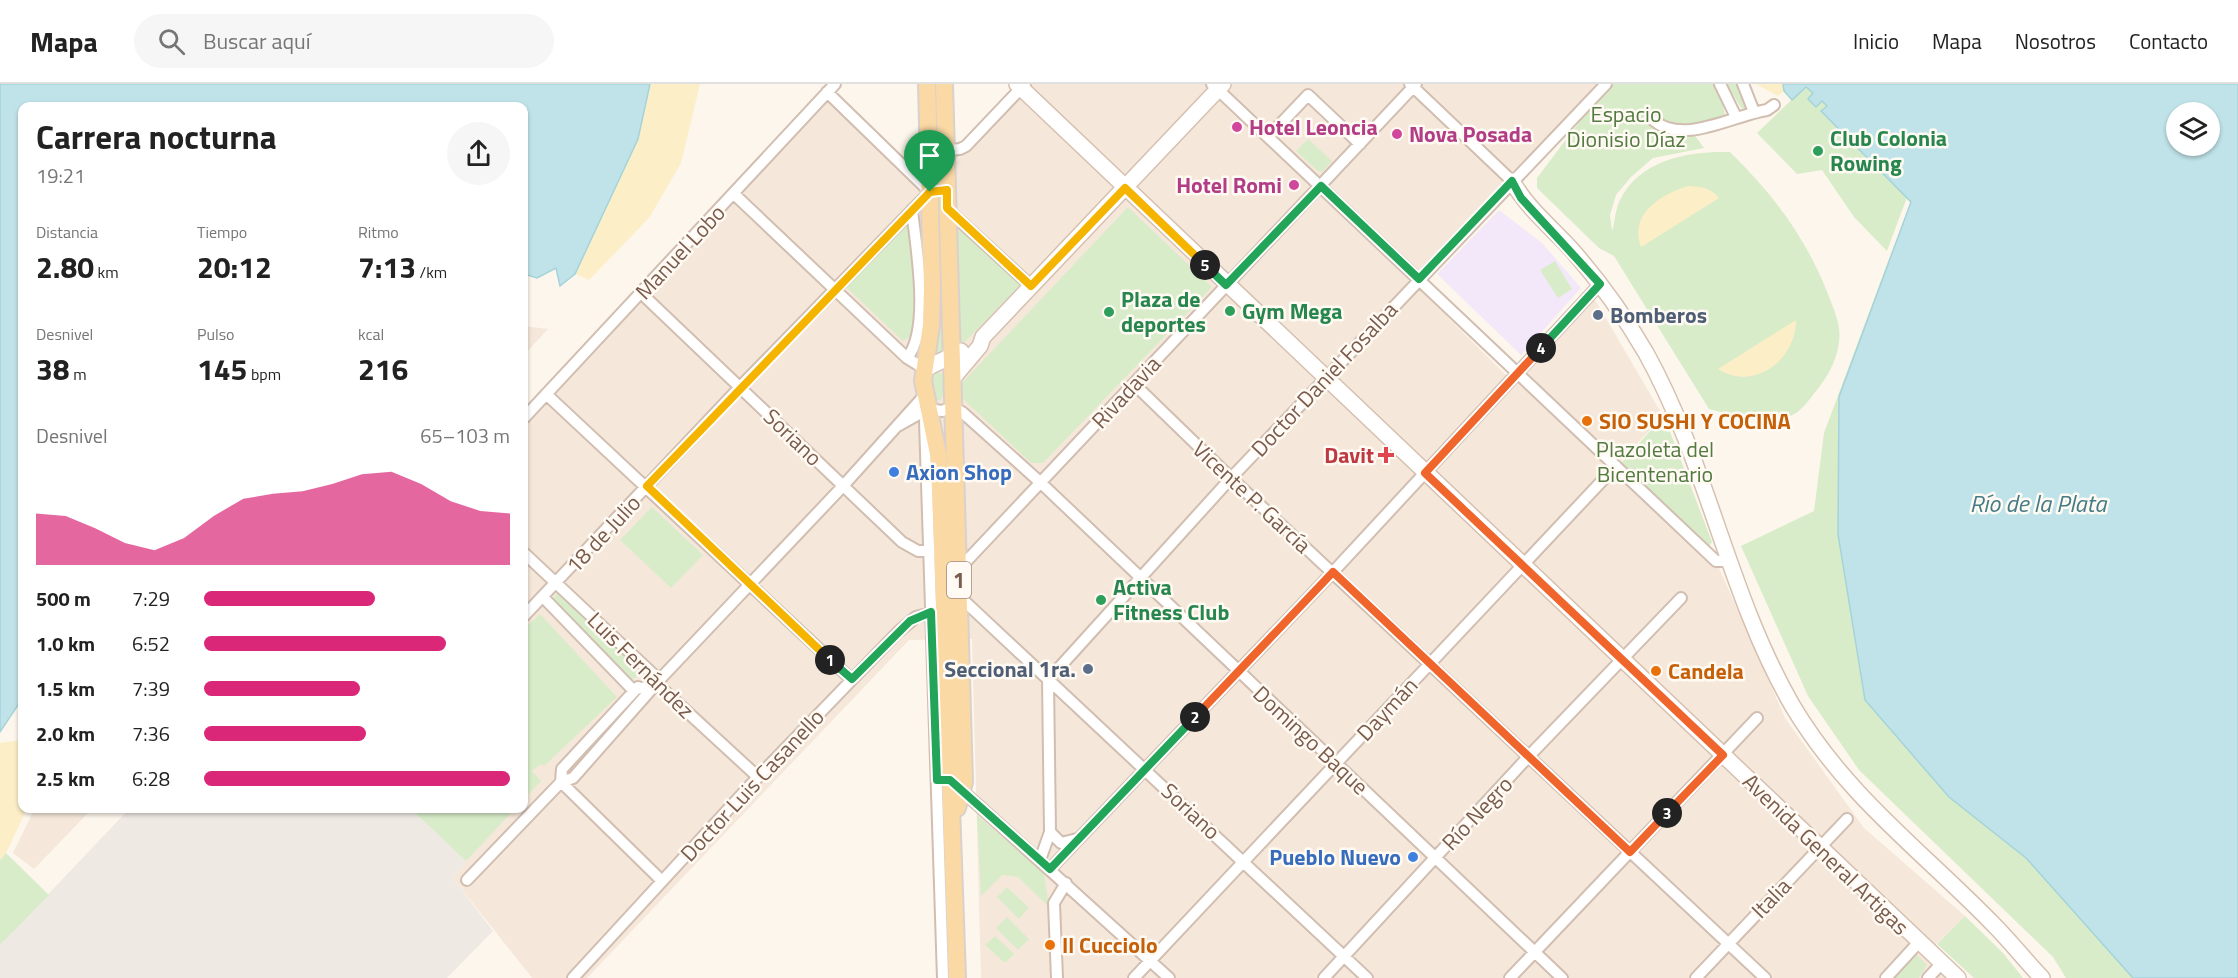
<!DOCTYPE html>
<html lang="es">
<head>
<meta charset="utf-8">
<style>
  :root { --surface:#fff; --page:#f6f6f6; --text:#222; --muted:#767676; --line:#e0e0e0; --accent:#db2777 }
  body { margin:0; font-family:"Titillium Web",sans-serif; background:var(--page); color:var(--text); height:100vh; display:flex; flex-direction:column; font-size:22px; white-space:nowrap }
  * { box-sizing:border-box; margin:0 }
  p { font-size:20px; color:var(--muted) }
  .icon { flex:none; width:33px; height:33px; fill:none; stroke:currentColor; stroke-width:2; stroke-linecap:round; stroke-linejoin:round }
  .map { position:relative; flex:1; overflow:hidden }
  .details { position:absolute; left:18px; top:18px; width:510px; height:711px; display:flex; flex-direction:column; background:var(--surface); border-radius:12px; box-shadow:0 2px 4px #0004 }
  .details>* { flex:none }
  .controls { position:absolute; left:2166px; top:18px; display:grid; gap:12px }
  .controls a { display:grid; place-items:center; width:54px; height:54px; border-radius:50%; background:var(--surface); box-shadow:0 2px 4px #0004; font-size:30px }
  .pin { position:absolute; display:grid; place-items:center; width:51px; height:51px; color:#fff; margin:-62px -26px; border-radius:50% 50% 50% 0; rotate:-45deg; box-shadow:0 0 6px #0007 }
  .pin .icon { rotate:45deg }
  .km { position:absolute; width:30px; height:30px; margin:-15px; border-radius:50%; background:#222; color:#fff; font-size:16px; line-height:30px; text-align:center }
  .round { display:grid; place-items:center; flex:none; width:63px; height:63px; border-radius:32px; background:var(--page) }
  .overview { display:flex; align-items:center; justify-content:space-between; height:102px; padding:0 18px }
  h1 { font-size:33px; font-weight:700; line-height:45px }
  .metrics { display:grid; grid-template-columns:repeat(3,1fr); gap:9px; height:102px; padding:6px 18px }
  .metrics div { display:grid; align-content:center }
  .metrics b { font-size:30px; font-weight:700 }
  .metrics small { font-size:16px; font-weight:400 }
  .metrics p { font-size:16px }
  .chart { height:168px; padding:12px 18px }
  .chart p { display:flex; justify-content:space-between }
  .chart svg { width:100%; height:108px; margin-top:6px; fill:var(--accent); opacity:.7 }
  ul { padding:0 18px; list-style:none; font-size:20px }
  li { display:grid; grid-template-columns:96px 72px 1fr; align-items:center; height:45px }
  li i { height:15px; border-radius:8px; background:var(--accent) }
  header { display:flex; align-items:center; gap:36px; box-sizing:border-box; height:84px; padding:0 30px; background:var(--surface); border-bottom:2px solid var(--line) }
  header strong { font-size:28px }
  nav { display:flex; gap:33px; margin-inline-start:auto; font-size:21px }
  .search { width:420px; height:54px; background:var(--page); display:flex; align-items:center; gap:15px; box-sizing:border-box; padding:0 21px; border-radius:33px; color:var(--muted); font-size:22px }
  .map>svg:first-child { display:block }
  .residential { fill:#f5e8da }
  .industrial { fill:#efe9e4 }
  .education { fill:#f3e8fa }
  .green { fill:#d8ecc9 }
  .sand { fill:#fcefc7 }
  .water { fill:#bfe3e8; stroke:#a5d3da; stroke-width:1.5; fill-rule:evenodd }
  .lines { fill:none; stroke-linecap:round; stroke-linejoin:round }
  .street-casing { stroke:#d1beb0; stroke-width:14 }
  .secondary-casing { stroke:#d6c0b0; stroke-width:18 }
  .primary-casing { stroke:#dad1cd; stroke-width:20 }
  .street { stroke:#fff; stroke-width:10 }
  .secondary { stroke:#fff; stroke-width:15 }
  .primary { stroke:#fbd9a5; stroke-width:16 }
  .split-1-casing { stroke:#fff; stroke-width:12 }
  .split-2-casing { stroke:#fff; stroke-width:12 }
  .split-3-casing { stroke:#fff; stroke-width:12 }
  .split-4-casing { stroke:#fff; stroke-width:12 }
  .split-5-casing { stroke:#fff; stroke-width:12 }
  .split-6-casing { stroke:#fff; stroke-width:12 }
  .split-1 { stroke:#f5b400; stroke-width:8 }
  .split-2 { stroke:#22a559; stroke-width:8 }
  .split-3 { stroke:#f0652b; stroke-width:8 }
  .split-4 { stroke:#f0652b; stroke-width:8 }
  .split-5 { stroke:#22a559; stroke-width:8 }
  .split-6 { stroke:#f5b400; stroke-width:8 }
  .hotel-dot { fill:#d1479c; stroke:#fffaf3; stroke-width:2 }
  .leisure-dot { fill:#2e9e5b; stroke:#fffaf3; stroke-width:2 }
  .service-dot { fill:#5c6f8a; stroke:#fffaf3; stroke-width:2 }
  .food-dot { fill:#e8710a; stroke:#fffaf3; stroke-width:2 }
  .health-dot { fill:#e0444e; stroke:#fffaf3; stroke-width:2 }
  .shop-dot { fill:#3f7fe0; stroke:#fffaf3; stroke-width:2 }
  .labels { text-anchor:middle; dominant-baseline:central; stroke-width:5; stroke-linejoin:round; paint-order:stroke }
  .shield { fill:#fffaf3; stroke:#a28b7f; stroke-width:1.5 }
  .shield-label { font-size:21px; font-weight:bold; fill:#7a5c4d }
  .park-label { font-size:22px; fill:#537a41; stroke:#fffaf3 }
  .hotel-label { font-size:22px; font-weight:bold; fill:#b23c85; stroke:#fffaf3; text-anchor:start }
  .leisure-label { font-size:22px; font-weight:bold; fill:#27864d; stroke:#fffaf3; text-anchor:start }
  .street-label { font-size:22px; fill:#7a5c4d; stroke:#fffaf3 }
  .service-label { font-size:22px; font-weight:bold; fill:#4e5e75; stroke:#fffaf3; text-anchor:start }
  .food-label { font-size:22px; font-weight:bold; fill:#c56008; stroke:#fffaf3; text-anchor:start }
  .health-label { font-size:22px; font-weight:bold; fill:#be3a42; stroke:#fffaf3; text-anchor:end }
  .shop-label { font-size:22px; font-weight:bold; fill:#366cbe; stroke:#fffaf3; text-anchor:start }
  .water-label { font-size:24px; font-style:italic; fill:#437c86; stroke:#fffaf3 }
</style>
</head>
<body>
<header>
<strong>Mapa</strong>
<div class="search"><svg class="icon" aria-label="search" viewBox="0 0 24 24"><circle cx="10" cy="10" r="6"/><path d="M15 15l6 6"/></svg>Buscar aquí</div>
<nav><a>Inicio</a><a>Mapa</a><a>Nosotros</a><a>Contacto</a></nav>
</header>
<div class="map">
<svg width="2238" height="894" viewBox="0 0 2238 894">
  <rect width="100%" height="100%" fill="#fdf6ec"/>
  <path class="residential" d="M1021 0H1597L1410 196 1514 299 1594 214 1663 332 1616 382 1716 477 1785 634 1864 744 1965 832 1925 871 1950 894H981L972 555 909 556 587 894H532L453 794 466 777 411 725 524 724V336L829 15 926 110 1025 5Z
    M524 242 548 245 524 271Z
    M35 724 92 725 34 785 13 769Z"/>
  <path class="industrial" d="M130 724 411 725 466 777 453 794 493 847 447 894H0V861Z"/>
  <path class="education" d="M1499 126 1542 159 1581 204 1521 271 1437 190Z"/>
  <path class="green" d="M1608 0H1719L1725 31 1690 45 1704 64 1653 74 1631 93 1616 111 1610 131 1612 147C1615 138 1615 126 1620 116 1640 75 1689 67 1730 68 1771 108 1804 151 1826 205 1831 218 1837 231 1839 244 1842 266 1830 291 1816 307 1809 316 1801 328 1790 332 1764 340 1733 331 1709 325L1614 172 1599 164 1537 104V94Z
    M1727 0H1740L1748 22 1747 25 1741 24Z
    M1806 2 1813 9 1808 15 1816 23 1822 17 1827 21 1821 28 1907 113 1887 167 1854 133 1822 86 1797 90 1757 49Z
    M1308 55 1332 77 1322 88 1318 87 1296 67Z
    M1128 123 1212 203 1043 379H1031L961 313V300Z
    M904 141 912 143 916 233 914 250 903 257 845 202Z
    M958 147H962L1021 200 965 258H961L958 255 954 152Z
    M1892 167 2234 894H2066L2053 873 1859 686 1808 612 1741 462 1814 427 1824 349Z
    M1555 177 1572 205 1558 214 1540 186Z
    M945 203 947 265 935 274 940 204Z
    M934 288 941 289 945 293 946 308 940 316H935L929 300Z
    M1664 332 1712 458 1710 461H1706L1620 380Z
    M652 423 703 471 671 504 620 456Z
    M558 508 637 583V593L632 595 626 593 556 518 554 514Z
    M540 530 617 613 544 682 541 680 532 687 541 697 524 715V545Z
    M631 616 635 617 570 688V685Z
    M411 725H515L466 777Z
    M977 731 1044 789 1049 823 1018 793 1002 791 981 812Z
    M6 769 49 811 0 861V776Z
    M1007 803 1029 824 1019 835 997 813Z
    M1965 832 2003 869 2023 894H1974L1937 860Z
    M1007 833 1029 855 1018 866 996 844Z
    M995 852 1014 870 1005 879 985 861Z
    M1917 871 1927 881 1919 894H1892L1912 872Z"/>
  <path class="sand" d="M650 0H700L681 79 649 134 589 196 575 190 638 55Z
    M1756 0H1783L1784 7 1778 12Z
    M1688 102C1701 103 1710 103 1719 114L1641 163C1629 130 1660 111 1688 102Z
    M1796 236C1796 276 1754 308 1718 285Z
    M22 656V724L27 725 6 769 0 776V659Z"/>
  <path class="water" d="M0 0H650L638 55 575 190 560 202 556 184 537 194 524 190V22H22V615L0 648Z
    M1783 0H2238V894H2133L2026 774 1949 713 1865 616 1838 450 1839 313 1911 118 1821 27 1827 22 1822 17 1816 23 1808 15 1813 9 1806 3 1792 16 1784 7ZM2176 28H2210V62H2176Z"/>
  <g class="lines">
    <defs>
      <path id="street" d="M1212 0 1716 477H1729
        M1410 0 1512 97
        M1720 0 1736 33
        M1743 0 1754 28
        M827 8 930 108
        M1653 36C1683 62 1733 31 1767 26L1774 21
        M1268 53 1308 11 1360 60
        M942 67 960 65 966 62 1025 0
        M734 110 907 274 925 285
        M947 125 1031 202
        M641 209 902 458 918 467H934
        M907 274C931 245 916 163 912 126
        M1134 300 1231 394 1765 894
        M546 310 851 595
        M524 334 835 0
        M925 337 943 894
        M896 343 928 325 942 327 953 323 962 328 1041 399 1562 894
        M524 469 654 591 657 600 758 693
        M959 485 1416 0
        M543 513 633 606 657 600
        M960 513 1367 894
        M524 532 741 302 930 108
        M561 698 562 685 638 603
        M561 698 662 797
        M958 703 1169 894
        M1050 748 1061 759 1077 755
        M1040 776 1050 748 1048 596 1231 394 1606 0
        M1050 785 1333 488 1600 200
        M467 796 561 698 573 694 663 592 843 402 924 312
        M573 894 758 693 898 548 916 533 938 527
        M1057 894 1054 819 1066 799
        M1134 894 1616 382
        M1324 894 1529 672 1681 514
        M1510 894 1757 634
        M1696 894 1847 735
        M1886 894 1919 858
        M1928 894 1942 879"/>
      <path id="secondary" d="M1017 0 1958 894
        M1512 97C1527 124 1551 143 1572 166 1600 198 1625 233 1646 269 1708 381 1728 510 1792 621 1846 712 1921 766 1993 840 2010 857 2025 876 2042 894
        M925 285 961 267
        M953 294 980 262 983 253 1223 0"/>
      <path id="primary" d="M927 0 932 203 931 241 923 297 938 370 940 404 957 894
        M944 0 964 698 957 724"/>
    </defs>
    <use href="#street" class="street-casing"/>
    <use href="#secondary" class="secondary-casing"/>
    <use href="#primary" class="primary-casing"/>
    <use href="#street" class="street"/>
    <use href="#secondary" class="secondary"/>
    <use href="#primary" class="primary"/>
  </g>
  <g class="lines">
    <defs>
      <path id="split-1" d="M830 576 647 402 930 108"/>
      <path id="split-2" d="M830 576 852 595 910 537 931 528 937 696H950L1050 785 1195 633"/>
      <path id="split-3" d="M1195 633 1333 488 1630 768 1667 729"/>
      <path id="split-4" d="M1541 264 1425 389 1723 671 1667 729"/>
      <path id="split-5" d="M1205 181 1226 201 1321 102 1419 195 1512 97 1521 114 1600 200 1541 264"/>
      <path id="split-6" d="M930 108 947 106V124L1031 202 1125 104 1205 181"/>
    </defs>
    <use href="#split-1" class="split-1-casing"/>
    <use href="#split-2" class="split-2-casing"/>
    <use href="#split-3" class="split-3-casing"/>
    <use href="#split-4" class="split-4-casing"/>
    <use href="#split-5" class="split-5-casing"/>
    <use href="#split-6" class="split-6-casing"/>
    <use href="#split-1" class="split-1"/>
    <use href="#split-2" class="split-2"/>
    <use href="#split-3" class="split-3"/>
    <use href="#split-4" class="split-4"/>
    <use href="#split-5" class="split-5"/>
    <use href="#split-6" class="split-6"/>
  </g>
  <g class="hotel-dot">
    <circle cx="1237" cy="43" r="6"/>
    <circle cx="1397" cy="50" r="6"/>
    <circle cx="1294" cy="101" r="6"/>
  </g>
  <g class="leisure-dot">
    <circle cx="1818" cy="67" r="6"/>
    <circle cx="1230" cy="227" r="6"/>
    <circle cx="1109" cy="228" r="6"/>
    <circle cx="1101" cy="516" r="6"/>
  </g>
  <g class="service-dot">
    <circle cx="1598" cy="231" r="6"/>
    <circle cx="1088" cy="585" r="6"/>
  </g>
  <g class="food-dot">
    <circle cx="1587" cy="337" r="6"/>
    <circle cx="1656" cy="587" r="6"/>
    <circle cx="1050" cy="861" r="6"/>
  </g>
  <path class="health-dot" d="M1383 362h6v6h6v6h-6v6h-6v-6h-6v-6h6z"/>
  <g class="shop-dot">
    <circle cx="894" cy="388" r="6"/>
    <circle cx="1413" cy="773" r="6"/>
  </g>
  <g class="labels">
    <rect class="shield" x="947" y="478" width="24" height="36" rx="4.5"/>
    <g class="shield-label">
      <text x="959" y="496">1</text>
    </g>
    <g class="park-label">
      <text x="1626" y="30">Espacio<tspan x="1626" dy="25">Dionisio Díaz</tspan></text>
      <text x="1655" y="365">Plazoleta del<tspan x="1655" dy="25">Bicentenario</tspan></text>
    </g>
    <g class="hotel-label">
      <text x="1249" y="43">Hotel Leoncia</text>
      <text x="1409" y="50">Nova Posada</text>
      <text x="1282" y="101" text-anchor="end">Hotel Romi</text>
    </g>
    <g class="leisure-label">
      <text x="1830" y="54">Club Colonia<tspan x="1830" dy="25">Rowing</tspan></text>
      <text x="1121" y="215">Plaza de<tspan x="1121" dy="25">deportes</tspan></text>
      <text x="1242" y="227">Gym Mega</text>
      <text x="1113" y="503">Activa<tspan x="1113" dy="25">Fitness Club</tspan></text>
    </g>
    <g class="street-label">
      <text transform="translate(680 168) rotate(-47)">Manuel Lobo</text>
      <text transform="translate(1324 295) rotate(-47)">Doctor Daniel Fosalba</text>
      <text transform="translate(1126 308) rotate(-47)">Rivadavia</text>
      <text transform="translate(793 353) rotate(44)">Soriano</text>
      <text transform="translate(1252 413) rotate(43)">Vicente P. García</text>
      <text transform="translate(603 450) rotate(-47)">18 de Julio</text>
      <text transform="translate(641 581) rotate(45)">Luis Fernández</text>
      <text transform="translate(1387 625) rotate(-47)">Daymán</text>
      <text transform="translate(1311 656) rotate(43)">Domingo Baque</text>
      <text transform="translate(752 701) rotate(-47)">Doctor Luis Casanello</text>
      <text transform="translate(1191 727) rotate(43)">Soriano</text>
      <text transform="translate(1477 729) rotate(-47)">Río Negro</text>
      <text transform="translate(1826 770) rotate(44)">Avenida General Artigas</text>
      <text transform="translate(1771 814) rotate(-46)">Italia</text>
    </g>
    <g class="service-label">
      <text x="1610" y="231">Bomberos</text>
      <text x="1076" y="585" text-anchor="end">Seccional 1ra.</text>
    </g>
    <g class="food-label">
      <text x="1599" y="337">SIO SUSHI Y COCINA</text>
      <text x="1668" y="587">Candela</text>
      <text x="1062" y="861">Il Cucciolo</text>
    </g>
    <g class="health-label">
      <text x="1374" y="371">Davit</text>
    </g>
    <g class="shop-label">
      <text x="906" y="388">Axion Shop</text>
      <text x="1401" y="773" text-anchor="end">Pueblo Nuevo</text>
    </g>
    <g class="water-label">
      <text x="2038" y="419">Río de la Plata</text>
    </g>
  </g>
</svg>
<div class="controls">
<a><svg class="icon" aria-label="layers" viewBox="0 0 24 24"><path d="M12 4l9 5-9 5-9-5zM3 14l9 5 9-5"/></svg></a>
</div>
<div class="pin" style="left:930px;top:108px;background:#1e9e55"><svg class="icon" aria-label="arrive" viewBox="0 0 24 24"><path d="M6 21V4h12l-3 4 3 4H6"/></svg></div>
<b class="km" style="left:830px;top:576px">1</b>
<b class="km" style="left:1195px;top:633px">2</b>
<b class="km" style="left:1667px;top:729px">3</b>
<b class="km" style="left:1541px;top:264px">4</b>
<b class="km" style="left:1205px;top:181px">5</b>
<section class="details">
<div class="overview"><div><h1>Carrera nocturna</h1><p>19:21</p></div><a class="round"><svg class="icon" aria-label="share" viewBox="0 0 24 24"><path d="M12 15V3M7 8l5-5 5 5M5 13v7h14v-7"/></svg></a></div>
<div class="metrics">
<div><p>Distancia</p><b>2.80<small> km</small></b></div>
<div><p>Tiempo</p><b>20:12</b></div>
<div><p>Ritmo</p><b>7:13<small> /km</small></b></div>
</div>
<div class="metrics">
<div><p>Desnivel</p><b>38<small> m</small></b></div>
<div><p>Pulso</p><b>145<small> bpm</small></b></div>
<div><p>kcal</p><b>216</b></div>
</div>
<div class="chart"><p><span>Desnivel</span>65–103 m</p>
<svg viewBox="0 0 160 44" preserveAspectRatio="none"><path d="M0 44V23L10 24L20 29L30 35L40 38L50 33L60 24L70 17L80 15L90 14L100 11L110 7L120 6L130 11L140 18L150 22L160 23V44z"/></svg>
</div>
<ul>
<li><b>500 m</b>7:29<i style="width:56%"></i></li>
<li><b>1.0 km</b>6:52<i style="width:79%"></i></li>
<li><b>1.5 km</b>7:39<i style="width:51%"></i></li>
<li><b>2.0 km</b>7:36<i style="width:53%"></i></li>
<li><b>2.5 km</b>6:28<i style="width:100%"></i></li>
</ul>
</section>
</div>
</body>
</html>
